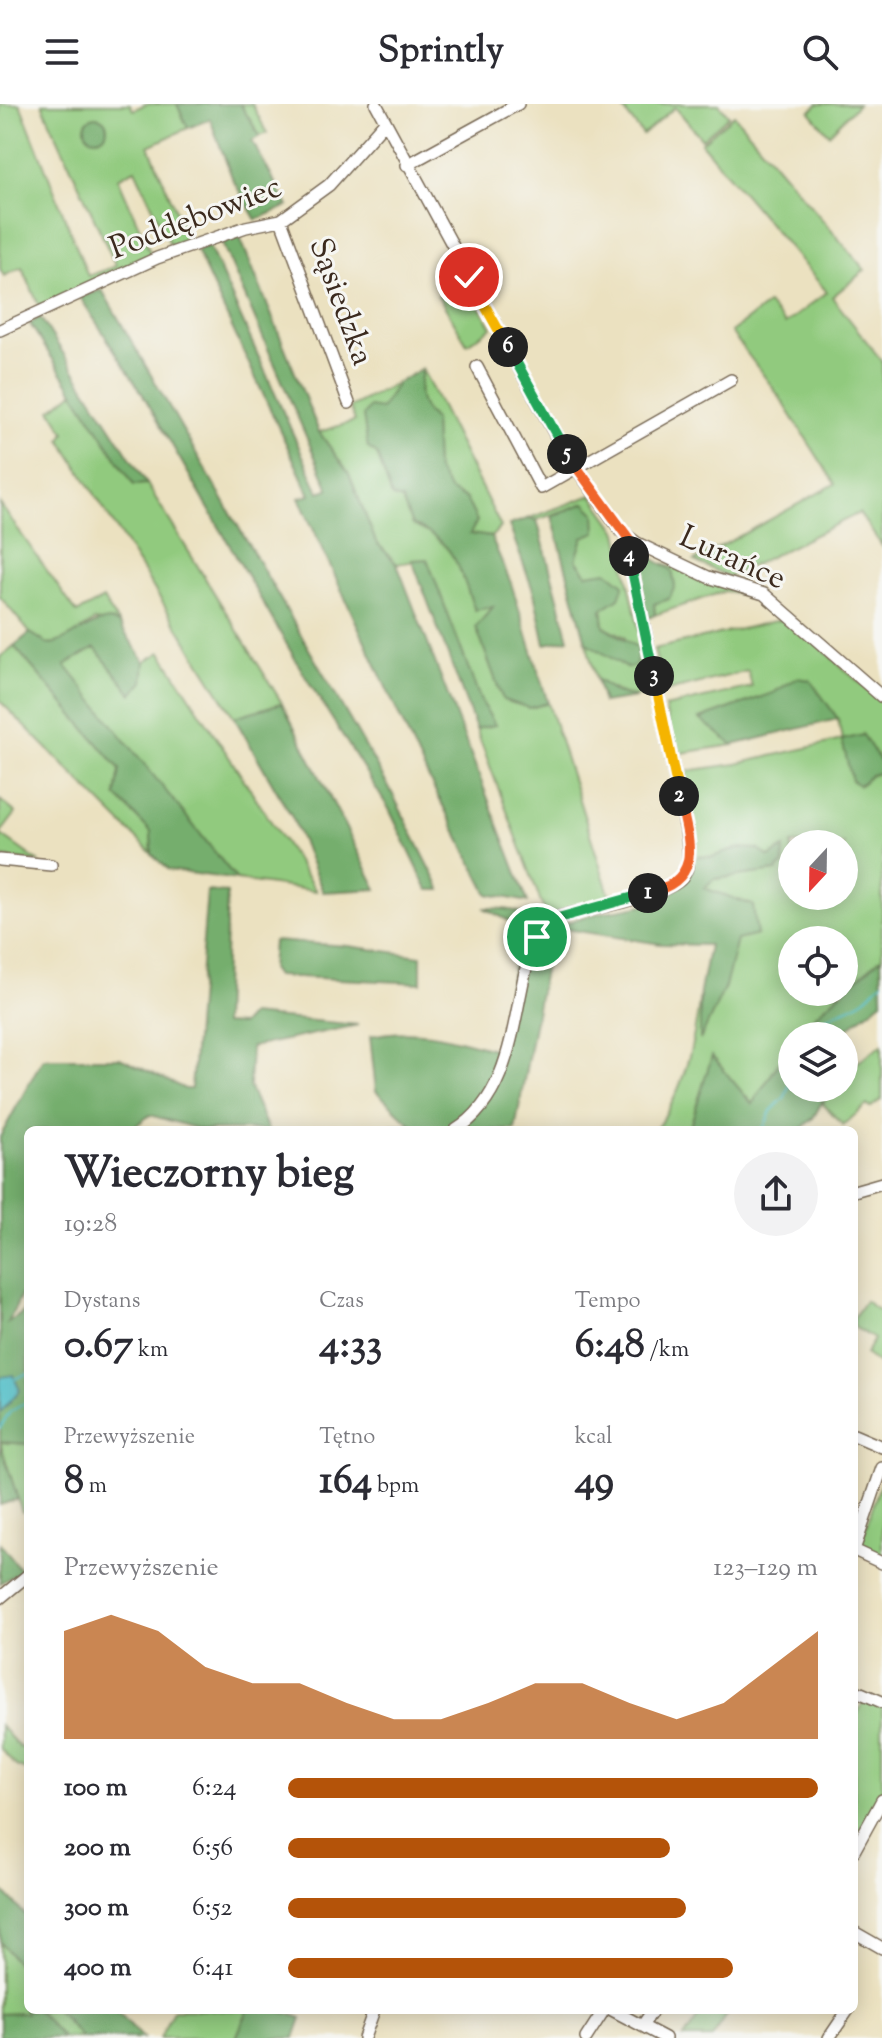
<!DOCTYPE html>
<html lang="pl">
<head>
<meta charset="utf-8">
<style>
  :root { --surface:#fff; --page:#f2f2f3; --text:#2b2b33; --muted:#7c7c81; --accent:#b45309 }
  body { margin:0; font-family:"Sorts Mill Goudy",serif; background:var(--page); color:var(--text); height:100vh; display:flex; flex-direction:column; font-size:30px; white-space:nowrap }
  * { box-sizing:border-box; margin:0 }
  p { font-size:26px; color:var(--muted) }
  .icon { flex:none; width:44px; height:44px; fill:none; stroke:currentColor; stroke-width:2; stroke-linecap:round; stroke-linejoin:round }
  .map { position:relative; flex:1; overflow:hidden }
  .panel { position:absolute; left:24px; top:1022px; width:834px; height:888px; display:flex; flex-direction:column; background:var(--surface); border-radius:12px; box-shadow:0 4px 20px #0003 }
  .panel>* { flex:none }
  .needle { width:52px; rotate:202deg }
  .controls { position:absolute; left:778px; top:726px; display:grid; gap:16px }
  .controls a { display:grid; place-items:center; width:80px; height:80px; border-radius:50%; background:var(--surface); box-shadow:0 4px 20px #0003; font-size:40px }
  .pin { position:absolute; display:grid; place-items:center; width:68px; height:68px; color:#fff; margin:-34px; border:4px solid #fff; border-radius:50%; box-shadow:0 2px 8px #0007 }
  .km { position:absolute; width:40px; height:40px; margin:-20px; border-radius:50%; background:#222; color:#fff; font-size:22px; line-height:40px; text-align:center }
  .round { display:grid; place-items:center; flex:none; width:84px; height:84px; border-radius:42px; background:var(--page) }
  .overview { display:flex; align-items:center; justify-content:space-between; height:136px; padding:0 40px }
  h1 { font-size:44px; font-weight:700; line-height:60px }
  .figures { display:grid; grid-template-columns:repeat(3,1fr); gap:12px; height:136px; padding:8px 40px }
  .figures div { display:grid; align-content:center }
  .figures b { font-size:40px; font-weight:700 }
  .figures small { font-size:22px; font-weight:400 }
  .figures p { font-size:22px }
  .chart { height:224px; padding:16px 40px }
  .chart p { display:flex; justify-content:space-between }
  .chart svg { width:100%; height:144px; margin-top:8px; fill:var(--accent); opacity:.7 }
  ul { padding:0 40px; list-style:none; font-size:26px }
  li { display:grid; grid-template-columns:128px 96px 1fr; align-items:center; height:60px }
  li i { height:20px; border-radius:10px; background:var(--accent) }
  header { display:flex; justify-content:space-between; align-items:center; height:104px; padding:0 40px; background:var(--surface); font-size:36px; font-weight:700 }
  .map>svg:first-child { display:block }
  .green { fill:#91ca7e; stroke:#667a4e; stroke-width:2; fill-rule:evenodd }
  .forest { fill:#74ae6d; stroke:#586c46; stroke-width:2 }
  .water { fill:#50bec7; stroke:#467472; stroke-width:2 }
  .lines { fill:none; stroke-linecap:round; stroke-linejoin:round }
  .stream { stroke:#50bec7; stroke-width:2 }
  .minor-casing { stroke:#796a57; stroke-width:14 }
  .minor { stroke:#fff; stroke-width:11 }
  .split-1-casing { stroke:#fff; stroke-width:16 }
  .split-2-casing { stroke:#fff; stroke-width:16 }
  .split-3-casing { stroke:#fff; stroke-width:16 }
  .split-4-casing { stroke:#fff; stroke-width:16 }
  .split-5-casing { stroke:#fff; stroke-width:16 }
  .split-6-casing { stroke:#fff; stroke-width:16 }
  .split-7-casing { stroke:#fff; stroke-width:16 }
  .split-1 { stroke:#22a559; stroke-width:10 }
  .split-2 { stroke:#f0652b; stroke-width:10 }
  .split-3 { stroke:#f5b400; stroke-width:10 }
  .split-4 { stroke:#22a559; stroke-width:10 }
  .split-5 { stroke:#f0652b; stroke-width:10 }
  .split-6 { stroke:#22a559; stroke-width:10 }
  .split-7 { stroke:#f5b400; stroke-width:10 }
  .labels { text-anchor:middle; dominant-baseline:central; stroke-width:6; stroke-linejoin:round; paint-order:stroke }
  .street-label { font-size:32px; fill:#3b2a1e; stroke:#f6f6f2 }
</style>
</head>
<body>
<header><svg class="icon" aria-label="menu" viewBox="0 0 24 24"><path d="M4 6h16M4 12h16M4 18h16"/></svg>Sprintly<svg class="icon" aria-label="search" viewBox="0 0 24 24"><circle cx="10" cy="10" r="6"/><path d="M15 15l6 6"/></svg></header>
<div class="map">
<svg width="882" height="1934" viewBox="0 0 882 1934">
  <rect width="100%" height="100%" fill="#f6f6f2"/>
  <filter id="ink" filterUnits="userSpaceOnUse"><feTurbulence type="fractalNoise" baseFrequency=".0125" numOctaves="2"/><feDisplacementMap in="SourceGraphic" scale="16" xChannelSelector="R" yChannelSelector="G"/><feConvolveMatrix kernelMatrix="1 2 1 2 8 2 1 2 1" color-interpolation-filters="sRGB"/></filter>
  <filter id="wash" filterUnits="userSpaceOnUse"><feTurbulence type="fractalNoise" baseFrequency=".006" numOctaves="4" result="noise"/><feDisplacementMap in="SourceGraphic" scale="32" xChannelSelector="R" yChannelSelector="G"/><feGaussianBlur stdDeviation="1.8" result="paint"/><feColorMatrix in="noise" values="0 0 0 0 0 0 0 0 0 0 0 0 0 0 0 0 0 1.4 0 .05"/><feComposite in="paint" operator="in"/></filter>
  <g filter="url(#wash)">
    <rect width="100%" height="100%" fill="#ebe1c0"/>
    <path class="green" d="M0 0H20L88 172 116 162 42 0H130L133 6 146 0H177L188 24 149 42 189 138 170 141 135 65 118 74 151 150 40 204 22 163 4 172 0 165Z
      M240 0H252L267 29 260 32Z
      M619 0H719L729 12 702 35 675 3 643 31Z
      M817 0H858L829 30 810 8Z
      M734 11 865 166 832 193 882 257V442L859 409 729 473 694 457 835 380 779 292 731 228 768 200 785 220 827 188 701 39Z
      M463 177 492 223 467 240 438 191Z
      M422 265 501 423 491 433 469 430 477 417 466 395 450 387 436 365 434 316C416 300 418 288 422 265Z
      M397 279C370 324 376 345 392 393L402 396 412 421C457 438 459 465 475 506L494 502 476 523 503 596 530 604 548 599 611 796 551 811 544 806 476 625 494 620 480 595 427 455 397 460 376 438 349 370 319 328 355 317 350 303Z
      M74 288 134 381 147 380 282 599 234 613 61 336 65 328 51 306Z
      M592 391 618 428 653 591C629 595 615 588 596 575L586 538 627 564 625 533 604 522 602 505 618 494 587 470 576 456 583 433 585 399 537 416 527 415Z
      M0 400 77 509 103 495 119 520 94 517 62 538 47 540 30 529 0 493Z
      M663 459 749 492 725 487 655 511 654 500 669 495 671 466Z
      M788 514 882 599V660L863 631 860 681 871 671 882 668V855L844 887V836H792V888H842L804 921 797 932H792V939L752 1000 712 953 689 1026H655C685 987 695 936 700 888V933L737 835 757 831 703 785 714 775 776 767 773 751 769 753 740 744 712 753 692 752 678 668 736 660 842 636 838 615 810 577 797 574 773 589 700 615 733 641 674 650 665 603 752 583 748 567 664 588 654 545ZM792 740H844V792H792Z
      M14 542 120 665 116 692 151 728 152 750 0 597V553Z
      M95 543 144 558 161 548 316 787 237 776 64 561Z
      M0 696 16 709 0 730 39 758 0 753Z
      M882 940V995L870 1004 867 1001 843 1021 823 1000 830 984H844V956L850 964Z
      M865 1197 882 1209V1262L865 1250 874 1235 854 1223V1213Z
      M0 1338 28 1340V1406L22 1408Z
      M882 1373V1456L863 1448 860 1442Z
      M865 1595 882 1602V1689L854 1739V1616Z
      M0 1621 19 1643 28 1645V1667L16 1662 0 1644Z
      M0 1838 28 1872V1897L24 1893 27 1909 0 1910Z
      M37 1906H57L82 1934H62Z
      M173 1906H248L236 1934H160Z
      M703 1906H730L712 1934H684Z"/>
    <path class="forest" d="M177 0H240L260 32 252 37 288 102 256 116 233 76 210 15 188 24Z
      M85 24a11 11 0 1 1 22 0a11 11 0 1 1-22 0Z
      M239 131 319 328 349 370 376 438 397 460 528 798 488 790 419 655 299 394 310 391 196 146 209 142 319 388 329 385 221 137Z
      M102 186 392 689 441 786H428L389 705 305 572 142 289 80 193Z
      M40 213 147 380 134 381 30 220Z
      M422 265C418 287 416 300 434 316L436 365 450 387 466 395 477 417 470 430 491 433 511 479 548 599 530 604 503 596 476 523 493 503 475 506C459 466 457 438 412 421L402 396 392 393 377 350 368 344 363 312 369 303 381 305 397 279Z
      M585 399 595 409 596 428 583 433 576 456 587 470 607 467 624 480 619 494 602 505 604 522 638 544 636 561 627 564 586 538 552 412Z
      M527 415 537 416 569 535 545 540 534 489 509 421Z
      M639 446 672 466 675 482 669 495 654 500 655 511 646 515 633 449Z
      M427 455 480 595 495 621 476 625 412 456Z
      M110 516 119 520 145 558 143 578 132 590 95 544 65 561 237 776 169 766 152 750 151 728 116 692 120 665 14 542 30 529C37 532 40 536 46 539 58 545 89 517 110 516Z
      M797 574 810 576 838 615 733 641 700 615 773 589Z
      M596 575 616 589 636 594 603 599Z
      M282 599 377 785 323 788 293 715 234 613Z
      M863 631 882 660V668L871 671 859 681 852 677 842 636Z
      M740 744 758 745 769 753 784 744 783 761 776 767 714 775 704 784 753 801 757 831 737 836 725 883 700 936V888L709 841 661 840 558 824C594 800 648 813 681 781 687 775 689 761 692 752L712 753Z
      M207 787 227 789 223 920 241 921 250 911 358 921 251 943 249 982 268 1026H202L150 1011 130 1026H28V1177L8 1219 28 1205V1340L0 1338V1033L43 954H120L185 985H191Z
      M484 804C505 804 525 806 540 820L535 827 549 838 515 1026H316L412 1021 376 987 370 932C418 922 450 933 496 946L521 823Z
      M273 837 348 842 421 852V879L276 872 271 865Z
      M881 854 882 897 838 932H797L804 921Z
      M792 939V984H830L813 1014 800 1026H689L712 952 752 1000Z
      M0 1339 18 1395 0 1401Z
      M0 1439 21 1467 0 1479Z
      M0 1784 28 1814V1872L0 1838Z
      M24 1893 28 1906H37L63 1934 0 1933V1910L26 1909 21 1898Z
      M57 1906H116L143 1934H82Z
      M248 1906H278L302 1914 295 1934H236Z"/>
    <path class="water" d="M13 1271 20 1286 0 1309V1273Z"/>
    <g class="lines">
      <path class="stream" d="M810 932C820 909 845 908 863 896 870 892 876 883 882 878
        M763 1026 771 1007 785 993 792 972
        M15 1275 28 1269
        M0 1324 10 1308 28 1297"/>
    </g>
  </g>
  <g filter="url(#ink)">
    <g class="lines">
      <defs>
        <path id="minor" d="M376 0 563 345 621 427 637 439 708 473 764 490 882 593
          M407 61 518 0
          M281 116 349 299
          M0 226 157 154 246 123 281 116 329 81 385 18
          M477 263 541 384 731 276
          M0 756 51 761
          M456 1026C507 994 512 927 524 873 528 855 532 837 545 822 555 812 570 810 584 807 605 802 670 789 682 774 692 760 688 741 686 726L629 450V435
          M854 1087 882 1079
          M854 1331 882 1343
          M854 1446 882 1364
          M854 1446 882 1459
          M0 1494 28 1471
          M854 1586 882 1598
          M854 1747 882 1696
          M854 1828 882 1844
          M612 1906 665 1934
          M642 1922 653 1906
          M364 1934 374 1906
          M586 1934 604 1906
          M829 1934 848 1906"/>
      </defs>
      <use href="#minor" class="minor-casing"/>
      <use href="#minor" class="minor"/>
    </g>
  </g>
  <g class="lines" filter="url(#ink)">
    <defs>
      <path id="split-1" d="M537 833 551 816 648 789"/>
      <path id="split-2" d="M648 789C705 776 689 737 679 692"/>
      <path id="split-3" d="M654 572 679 692"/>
      <path id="split-4" d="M629 452 654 572"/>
      <path id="split-5" d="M567 350 629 435V452"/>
      <path id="split-6" d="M508 243 567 350"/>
      <path id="split-7" d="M469 173 508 243"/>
    </defs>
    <use href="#split-1" class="split-1-casing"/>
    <use href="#split-2" class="split-2-casing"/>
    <use href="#split-3" class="split-3-casing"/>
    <use href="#split-4" class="split-4-casing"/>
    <use href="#split-5" class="split-5-casing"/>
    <use href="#split-6" class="split-6-casing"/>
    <use href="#split-7" class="split-7-casing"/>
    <use href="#split-1" class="split-1"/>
    <use href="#split-2" class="split-2"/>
    <use href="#split-3" class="split-3"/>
    <use href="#split-4" class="split-4"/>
    <use href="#split-5" class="split-5"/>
    <use href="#split-6" class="split-6"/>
    <use href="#split-7" class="split-7"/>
  </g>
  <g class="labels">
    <g class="street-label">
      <text transform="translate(196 115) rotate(-21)">Poddębowiec</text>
      <text transform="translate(340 198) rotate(70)">Sąsiedzka</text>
      <text transform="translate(732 455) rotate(24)">Lurańce</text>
    </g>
  </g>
</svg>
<div class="controls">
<a><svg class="needle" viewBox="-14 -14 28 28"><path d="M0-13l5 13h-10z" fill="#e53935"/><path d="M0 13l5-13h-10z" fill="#7c7c81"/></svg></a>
<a><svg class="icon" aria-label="locate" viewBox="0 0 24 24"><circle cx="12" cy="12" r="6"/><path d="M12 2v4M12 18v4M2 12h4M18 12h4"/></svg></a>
<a><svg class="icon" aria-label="layers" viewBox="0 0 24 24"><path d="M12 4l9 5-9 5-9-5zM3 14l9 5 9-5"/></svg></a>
</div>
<div class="pin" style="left:537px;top:833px;background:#1e9e55"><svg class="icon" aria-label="arrive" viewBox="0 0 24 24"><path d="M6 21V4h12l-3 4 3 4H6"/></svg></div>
<div class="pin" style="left:469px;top:173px;background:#d93025"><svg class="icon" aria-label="check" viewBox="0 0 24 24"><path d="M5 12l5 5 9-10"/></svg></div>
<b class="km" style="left:648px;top:789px">1</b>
<b class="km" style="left:679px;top:692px">2</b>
<b class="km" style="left:654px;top:572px">3</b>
<b class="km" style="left:629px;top:452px">4</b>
<b class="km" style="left:567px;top:350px">5</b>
<b class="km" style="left:508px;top:243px">6</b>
<section class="panel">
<div class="overview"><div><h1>Wieczorny bieg</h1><p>19:28</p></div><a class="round"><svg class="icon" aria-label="share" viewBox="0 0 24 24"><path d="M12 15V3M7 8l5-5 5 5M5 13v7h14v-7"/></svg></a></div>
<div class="figures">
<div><p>Dystans</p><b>0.67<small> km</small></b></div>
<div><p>Czas</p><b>4:33</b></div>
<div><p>Tempo</p><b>6:48<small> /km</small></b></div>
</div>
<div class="figures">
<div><p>Przewyższenie</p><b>8<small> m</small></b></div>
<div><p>Tętno</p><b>164<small> bpm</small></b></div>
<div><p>kcal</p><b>49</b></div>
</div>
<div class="chart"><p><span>Przewyższenie</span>123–129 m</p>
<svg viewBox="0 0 160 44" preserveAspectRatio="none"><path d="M0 44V11L10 6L20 11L30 22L40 27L50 27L60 33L70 38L80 38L90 33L100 27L110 27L120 33L130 38L140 33L150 22L160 11V44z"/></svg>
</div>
<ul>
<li><b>100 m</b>6:24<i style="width:100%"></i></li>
<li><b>200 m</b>6:56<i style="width:72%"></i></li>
<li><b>300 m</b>6:52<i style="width:75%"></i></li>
<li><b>400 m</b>6:41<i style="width:84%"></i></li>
</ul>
</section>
</div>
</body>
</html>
